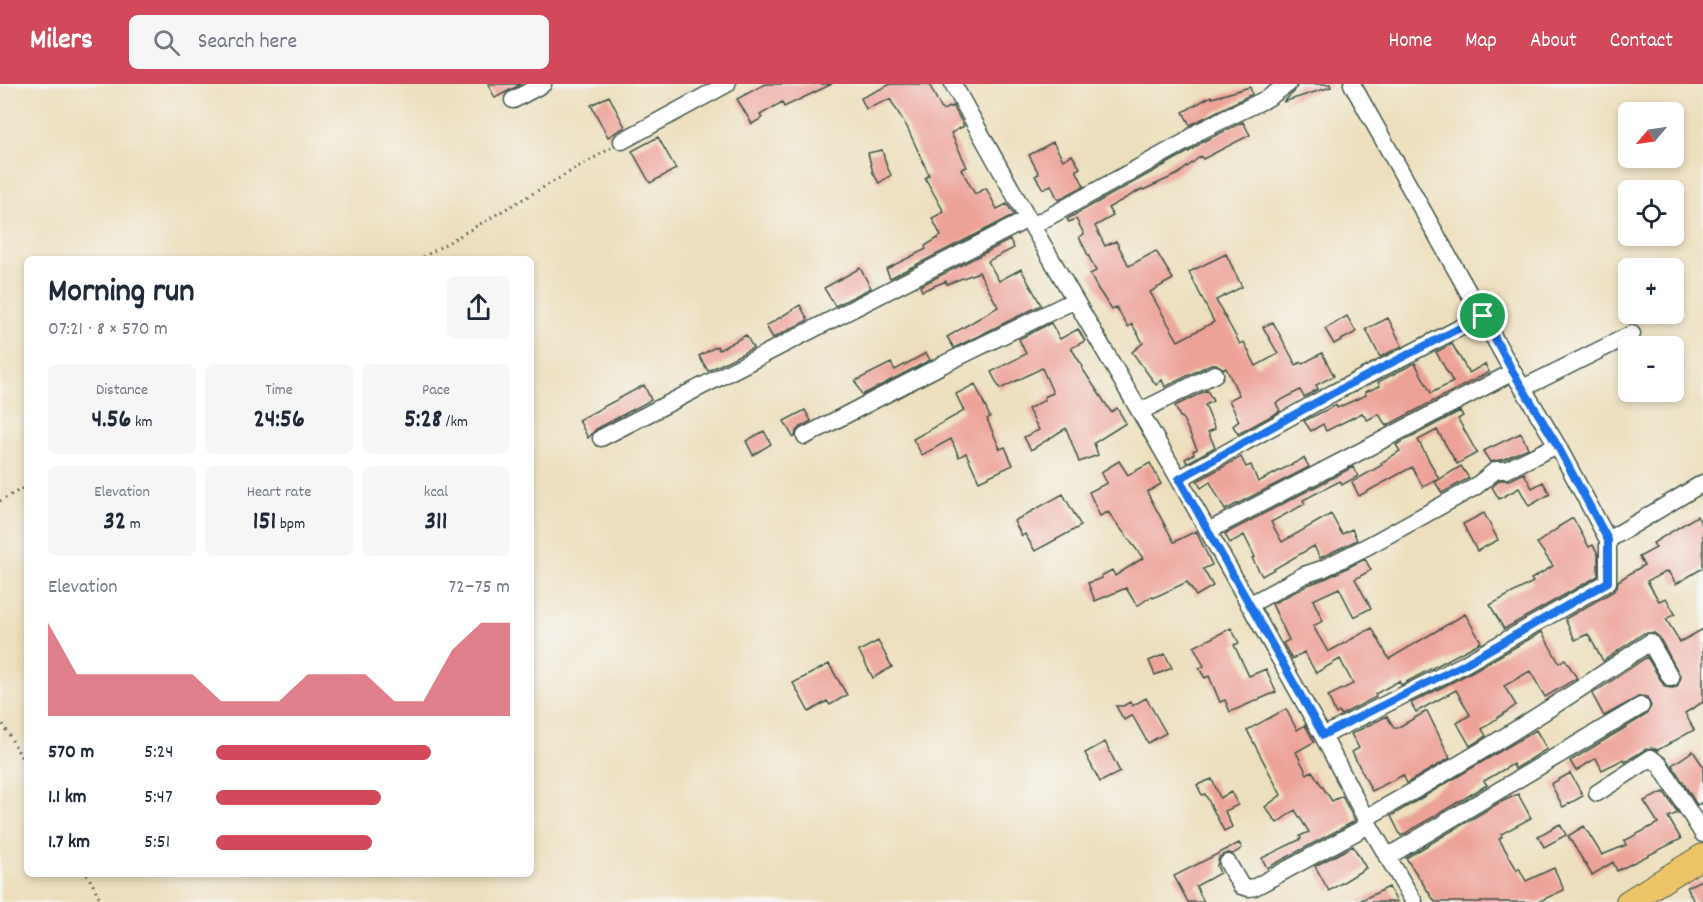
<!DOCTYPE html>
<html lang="en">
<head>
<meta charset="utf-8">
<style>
  :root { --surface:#fff; --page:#f6f6f7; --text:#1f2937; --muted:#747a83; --accent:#d1495b }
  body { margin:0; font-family:Dekko,sans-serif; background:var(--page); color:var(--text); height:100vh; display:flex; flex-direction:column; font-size:22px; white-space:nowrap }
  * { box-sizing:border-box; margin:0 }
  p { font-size:20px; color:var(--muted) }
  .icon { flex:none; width:33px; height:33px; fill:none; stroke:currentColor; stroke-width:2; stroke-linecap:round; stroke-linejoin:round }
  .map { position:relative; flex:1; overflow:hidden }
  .side { position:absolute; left:24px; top:172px; width:510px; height:621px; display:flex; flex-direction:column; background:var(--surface); border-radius:9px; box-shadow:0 3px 9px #0003 }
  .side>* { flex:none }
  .needle { width:39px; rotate:241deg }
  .fabs { position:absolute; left:1618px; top:18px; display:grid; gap:12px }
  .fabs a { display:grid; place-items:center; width:66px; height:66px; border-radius:9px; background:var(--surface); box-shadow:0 3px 9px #0003; font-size:30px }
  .pin { position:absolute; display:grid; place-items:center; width:51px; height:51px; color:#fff; margin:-26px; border:3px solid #fff; border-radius:50%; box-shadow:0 2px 6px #0007 }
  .round { display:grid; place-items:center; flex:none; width:63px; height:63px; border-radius:9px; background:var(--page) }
  .summary { display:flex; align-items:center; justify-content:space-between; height:102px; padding:0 24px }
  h1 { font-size:33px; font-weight:700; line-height:45px }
  .stats { display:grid; grid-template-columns:repeat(3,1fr); gap:9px; height:102px; padding:6px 24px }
  .stats div { display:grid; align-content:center; border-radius:9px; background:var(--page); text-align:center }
  .stats b { font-size:26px; font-weight:700 }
  .stats small { font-size:16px; font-weight:400 }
  .stats p { font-size:16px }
  .chart { height:168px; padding:12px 24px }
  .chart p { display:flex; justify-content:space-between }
  .chart svg { width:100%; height:108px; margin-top:6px; fill:var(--accent); opacity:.7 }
  ul { padding:0 24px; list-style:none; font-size:20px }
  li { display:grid; grid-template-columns:96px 72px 1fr; align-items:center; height:45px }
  li i { height:15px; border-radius:8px; background:var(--accent) }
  header { display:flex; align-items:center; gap:36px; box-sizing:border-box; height:84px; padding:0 30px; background:var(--accent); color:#fff }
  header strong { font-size:28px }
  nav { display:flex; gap:33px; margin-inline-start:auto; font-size:21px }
  .search { width:420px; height:54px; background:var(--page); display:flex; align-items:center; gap:15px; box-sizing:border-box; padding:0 21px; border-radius:9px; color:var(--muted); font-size:22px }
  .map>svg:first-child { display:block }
  .building { fill:#eda298 }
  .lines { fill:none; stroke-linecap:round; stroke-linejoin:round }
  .minor-casing { stroke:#3e5549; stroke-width:19 }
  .highway-casing { stroke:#3e5549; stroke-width:26 }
  .path { stroke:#3e5549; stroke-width:3; stroke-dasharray:1.5 4.5; stroke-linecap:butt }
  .minor { stroke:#fff; stroke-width:16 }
  .highway { stroke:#eec469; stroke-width:24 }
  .route-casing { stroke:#fff; stroke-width:12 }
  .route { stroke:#1a73e8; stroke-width:8 }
</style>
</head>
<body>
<header>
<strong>Milers</strong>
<div class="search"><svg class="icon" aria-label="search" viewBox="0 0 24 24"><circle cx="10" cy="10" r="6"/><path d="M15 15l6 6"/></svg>Search here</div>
<nav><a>Home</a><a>Map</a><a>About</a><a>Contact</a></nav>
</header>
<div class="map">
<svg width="1703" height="818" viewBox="0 0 1703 818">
  <rect width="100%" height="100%" fill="#f6f6f2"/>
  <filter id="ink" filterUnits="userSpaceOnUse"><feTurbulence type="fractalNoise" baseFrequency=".0167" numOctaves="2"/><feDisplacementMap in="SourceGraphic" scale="12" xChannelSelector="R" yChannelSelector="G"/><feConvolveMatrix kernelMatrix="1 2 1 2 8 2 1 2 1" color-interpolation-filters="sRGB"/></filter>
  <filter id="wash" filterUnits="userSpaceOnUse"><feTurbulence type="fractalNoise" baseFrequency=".008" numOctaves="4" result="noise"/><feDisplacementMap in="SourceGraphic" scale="24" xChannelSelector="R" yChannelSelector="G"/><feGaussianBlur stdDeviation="1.35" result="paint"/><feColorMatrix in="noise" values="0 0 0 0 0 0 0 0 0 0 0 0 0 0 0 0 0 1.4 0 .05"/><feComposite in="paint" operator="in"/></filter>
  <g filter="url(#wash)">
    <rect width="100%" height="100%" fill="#eddfbd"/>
    <g id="blocks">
      <path class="building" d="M488 0H521L495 14Z
        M765 0H832L784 23 782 18 760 31 762 34 752 40 737 15Z
        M891 0H929L942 26 953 22 964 42 951 49 967 83 961 85 975 110 986 104 997 125 1007 120 1014 131 890 194 886 185 926 165 925 162 941 152 932 134 944 128 925 94 929 91 907 43 890 15 866 25 861 14Z
        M1298 0H1330L1331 3 1283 18 1294 8Z
        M1250 3 1252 10 1190 41 1183 28 1211 12 1212 14Z
        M609 12 625 43 608 53 591 21Z
        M1243 38 1250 51 1203 75 1201 72 1178 90 1143 106 1142 105 1108 124 1113 132 1095 142 1105 162 1116 157 1129 182 1156 167 1173 195 1150 208 1178 257 1214 238 1189 188 1226 170 1242 203 1216 216 1240 260 1244 258 1256 282 1278 270 1263 243 1273 238 1296 281 1301 278 1302 280 1322 269 1334 292 1316 301 1318 305 1304 313 1300 306 1276 319 1280 327 1238 350 1233 342 1239 337 1229 316 1239 311 1226 284 1224 285 1216 280H1211L1165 303 1162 296 1156 301 1132 268 1143 259 1132 240 1128 243 1116 223 1112 226 1098 205 1090 190 1096 187 1079 153 1084 150 1076 135 1069 138 1067 135 1190 67 1204 57Z
        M658 53 676 85 650 99 632 67Z
        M1053 58 1063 76 1072 71 1080 84 1076 86 1084 102 1058 116 1051 101 1043 105 1035 92 1039 90 1029 71Z
        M882 66 887 83 891 91 879 99 873 89 868 69Z
        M1010 156 1014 164 988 177 999 197 1021 185 1041 221 954 264 947 253 998 223 979 188 947 200 946 197 922 207 920 202Z
        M860 184 871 204 835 222 824 204Z
        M800 221 808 236 773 254 766 242Z
        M1347 232 1356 248 1334 260 1325 245Z
        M1388 234 1402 262 1380 273 1366 245Z
        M1051 239 1060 255 1078 245 1085 257 1071 264 1083 283 1082 284 1111 328 1117 324 1126 339 1094 359 1098 371 1079 378 1066 344 1031 366 1024 353 1039 346 1028 325 1045 316 1044 313 1053 309 1042 284 1000 305 991 288 1026 270 1019 255Z
        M746 251 753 264 708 287 699 272 717 262 719 266Z
        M1452 260 1469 289 1485 280 1489 288 1386 342 1379 330 1367 336 1362 329 1326 347 1323 340 1311 347 1304 337 1336 321 1337 324 1366 311 1365 308 1380 302 1378 298 1415 279 1431 309 1453 298 1436 268Z
        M926 269 930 276 862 311 855 297 891 279 895 286Z
        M975 300 990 333 987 335 1000 365 1005 363 1013 381 979 397 966 369 959 373 951 355 922 371 913 355 964 327 956 310Z
        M644 301 651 316 596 345 588 354 579 336Z
        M1207 306 1213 317 1205 321 1215 345 1208 348 1215 363 1187 379 1185 375 1194 370 1193 367 1197 365 1182 333H1180L1175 322Z
        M805 326 811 337 800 343 796 347 795 353H793L784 337Z
        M1460 327 1463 332 1458 335 1477 369 1457 380 1437 346 1418 356 1439 395 1423 403 1412 383 1359 412 1352 398 1382 381 1381 379 1400 367 1396 361Z
        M764 347 771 360 753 371 746 357Z
        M1521 349 1528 364 1504 375 1490 378 1483 367Z
        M1241 373 1246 383 1251 381 1258 398 1304 374 1309 383 1225 426 1210 398 1201 404 1197 397Z
        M1119 377 1128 391 1150 379 1161 400 1147 408 1174 458 1196 447 1212 481 1203 485 1213 502 1196 512 1187 498 1153 514 1152 512 1137 522 1126 504 1095 517 1088 499 1102 494 1101 492 1112 486 1115 492 1143 474 1108 428 1100 432 1089 408 1107 399 1101 388Z
        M1461 382 1469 394 1442 409 1435 398Z
        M1353 383 1358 392 1342 401 1340 397 1303 416 1305 420 1271 438 1282 458 1331 430 1342 450 1352 445 1357 456 1320 474 1314 462 1262 492 1252 474 1255 473 1244 451 1230 459 1225 450Z
        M1524 389 1532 404 1543 398 1550 410 1529 422 1519 404 1499 415 1492 403 1500 396H1510Z
        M1063 410 1081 442 1035 467 1025 450 1022 452 1014 437Z
        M1484 429 1498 456 1477 467 1463 440Z
        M1697 432 1703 443V484L1676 500 1668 487 1647 497 1659 517 1666 514 1675 530 1666 535 1680 558 1703 545V618L1685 629 1694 646 1658 666 1652 664 1646 665 1625 678 1624 675 1602 686 1596 674 1576 687 1570 677 1646 631 1651 622 1647 613 1640 612 1604 632 1592 610 1647 573 1665 603 1672 604 1677 603 1681 593 1659 553 1654 549H1644L1603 577 1588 550 1575 556 1565 535 1614 507 1617 503 1618 497 1644 481 1639 473 1656 464 1653 459Z
        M1573 434 1589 463 1593 461 1598 470V492L1504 545 1490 521 1533 498 1531 495 1553 482 1537 459 1558 444V443Z
        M1365 475 1371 486 1355 495 1371 524 1354 533 1339 504 1313 516 1323 537 1313 542 1328 568 1372 544 1389 575 1465 530 1481 558 1401 601 1399 597 1375 610 1376 613 1341 631 1339 628 1336 630 1328 612 1353 600 1340 575 1316 589 1304 568 1292 575 1283 559 1289 556 1272 520 1308 501 1327 494Z
        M1231 544 1239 559 1234 561 1249 592 1266 585 1276 608 1230 628 1225 616 1220 618 1209 592 1205 594 1199 584 1204 582 1194 563Z
        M1542 548 1559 579 1565 575 1577 594 1545 613 1530 587 1504 602 1516 621 1482 645 1486 652 1470 662 1457 639 1470 631 1456 606 1416 628 1411 619 1466 591Z
        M878 557 892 583 873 594 859 567Z
        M1165 570 1172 584 1155 591 1149 577Z
        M829 580 847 611 830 621 827 617 809 628 793 599Z
        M1146 614 1166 649 1148 659 1132 631 1124 636 1116 622H1123L1130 618 1132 622Z
        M1286 625 1297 646 1305 641 1314 658 1296 668 1307 690 1312 687 1332 717 1342 712 1355 737 1267 784 1262 774 1301 755 1300 752 1309 748 1295 726 1277 739 1265 723 1281 711 1247 646Z
        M1427 627 1450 674 1407 699 1403 691 1372 707 1352 668 1359 664 1351 650 1387 632 1394 644H1397Z
        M1536 646 1547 665 1515 685 1513 680 1484 697 1487 701 1401 752 1391 732Z
        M1105 658 1120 688 1100 698 1085 669Z
        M1693 667 1703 682V718L1697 721 1672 681Z
        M1570 689 1583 712 1563 723 1551 700Z
        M1212 695 1220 714 1231 708 1238 721 1225 727 1232 743 1224 747 1205 710 1202 711 1197 701Z
        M1664 708 1678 729 1668 733 1681 755 1617 787 1613 778 1592 791 1568 752 1584 742 1602 771 1626 761 1624 757 1658 739 1644 717Z
        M1518 710 1531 734 1501 750 1502 753 1499 755 1517 786 1519 784 1526 797 1554 784 1564 806 1538 818H1435L1406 774 1497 720Z
        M1560 740 1566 751 1544 763 1538 752Z
        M1239 759 1242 764 1233 770 1228 769 1219 773 1217 782 1220 789 1196 802 1204 818H1188L1174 792Z
        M1353 762 1366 784 1329 807 1315 782Z
        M1703 795V818H1694L1687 803Z
        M1389 803 1397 818H1357Z"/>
    </g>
  </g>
  <g filter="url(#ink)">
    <use href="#blocks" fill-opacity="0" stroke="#3e5549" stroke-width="1.5"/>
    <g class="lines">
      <defs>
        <path id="minor" d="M953 0 1028 135 1179 395 1323 652 1369 741 1414 818
          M1352 0 1513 288 1557 361 1608 456 1703 399
          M513 16 543 0
          M622 57 727 0
          M1034 141 1185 58 1198 48 1268 14 1288 0
          M1523 304 1632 250
          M1141 327 1215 290
          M805 352 942 281 1075 216
          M601 354 1028 135
          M1179 395 1333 309 1483 232
          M1208 447 1513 288
          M1249 521 1304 491 1322 485 1368 462 1475 403 1496 386H1506L1557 361
          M1323 652 1461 582 1608 498V456
          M1597 709 1651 674 1660 681 1703 750
          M1366 734C1463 680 1558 621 1650 558L1671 594
          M1387 773 1641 622
          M1228 779 1241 802 1249 804 1255 803 1369 741"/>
        <path id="highway" d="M1628 818 1703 772"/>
      </defs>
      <use href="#minor" class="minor-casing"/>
      <use href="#highway" class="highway-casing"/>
      <path class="path" d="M418 176 611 64
        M0 417 27 402
        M0 635 27 683
        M87 790 102 818"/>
      <use href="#minor" class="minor"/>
      <use href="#highway" class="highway"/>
    </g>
  </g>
  <g class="lines" filter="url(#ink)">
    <defs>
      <path id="route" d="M1483 232 1513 288 1557 361 1608 456V498L1461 582 1323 651 1179 395 1333 309Z"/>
    </defs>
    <use href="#route" class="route-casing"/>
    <use href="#route" class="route"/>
  </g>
</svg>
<div class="fabs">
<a><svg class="needle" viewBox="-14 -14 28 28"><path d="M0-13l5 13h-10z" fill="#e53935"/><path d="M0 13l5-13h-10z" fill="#747a83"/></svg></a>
<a><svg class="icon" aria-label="locate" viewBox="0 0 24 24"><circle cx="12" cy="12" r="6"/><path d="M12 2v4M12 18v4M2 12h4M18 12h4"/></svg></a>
<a>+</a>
<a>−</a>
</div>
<div class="pin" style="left:1483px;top:232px;background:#1e9e55"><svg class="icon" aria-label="arrive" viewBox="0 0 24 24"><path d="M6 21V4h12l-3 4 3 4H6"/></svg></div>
<section class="side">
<div class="summary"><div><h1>Morning run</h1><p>07:21 · 8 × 570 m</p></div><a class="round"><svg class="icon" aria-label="share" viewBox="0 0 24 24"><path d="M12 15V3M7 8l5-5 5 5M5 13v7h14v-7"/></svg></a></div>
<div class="stats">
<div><p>Distance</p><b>4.56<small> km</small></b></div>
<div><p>Time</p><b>24:56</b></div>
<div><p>Pace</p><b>5:28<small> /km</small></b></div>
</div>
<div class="stats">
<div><p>Elevation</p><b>32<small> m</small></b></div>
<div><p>Heart rate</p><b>151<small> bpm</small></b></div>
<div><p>kcal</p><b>311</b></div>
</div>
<div class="chart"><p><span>Elevation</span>72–75 m</p>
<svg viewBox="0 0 160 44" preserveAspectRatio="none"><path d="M0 44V6L10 27L20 27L30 27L40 27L50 27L60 38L70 38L80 38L90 27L100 27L110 27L120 38L130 38L140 17L150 6L160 6V44z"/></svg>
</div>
<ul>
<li><b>570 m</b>5:24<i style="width:73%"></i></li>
<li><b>1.1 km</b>5:47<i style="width:56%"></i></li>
<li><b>1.7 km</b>5:51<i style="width:53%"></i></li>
</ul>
</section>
</div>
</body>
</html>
